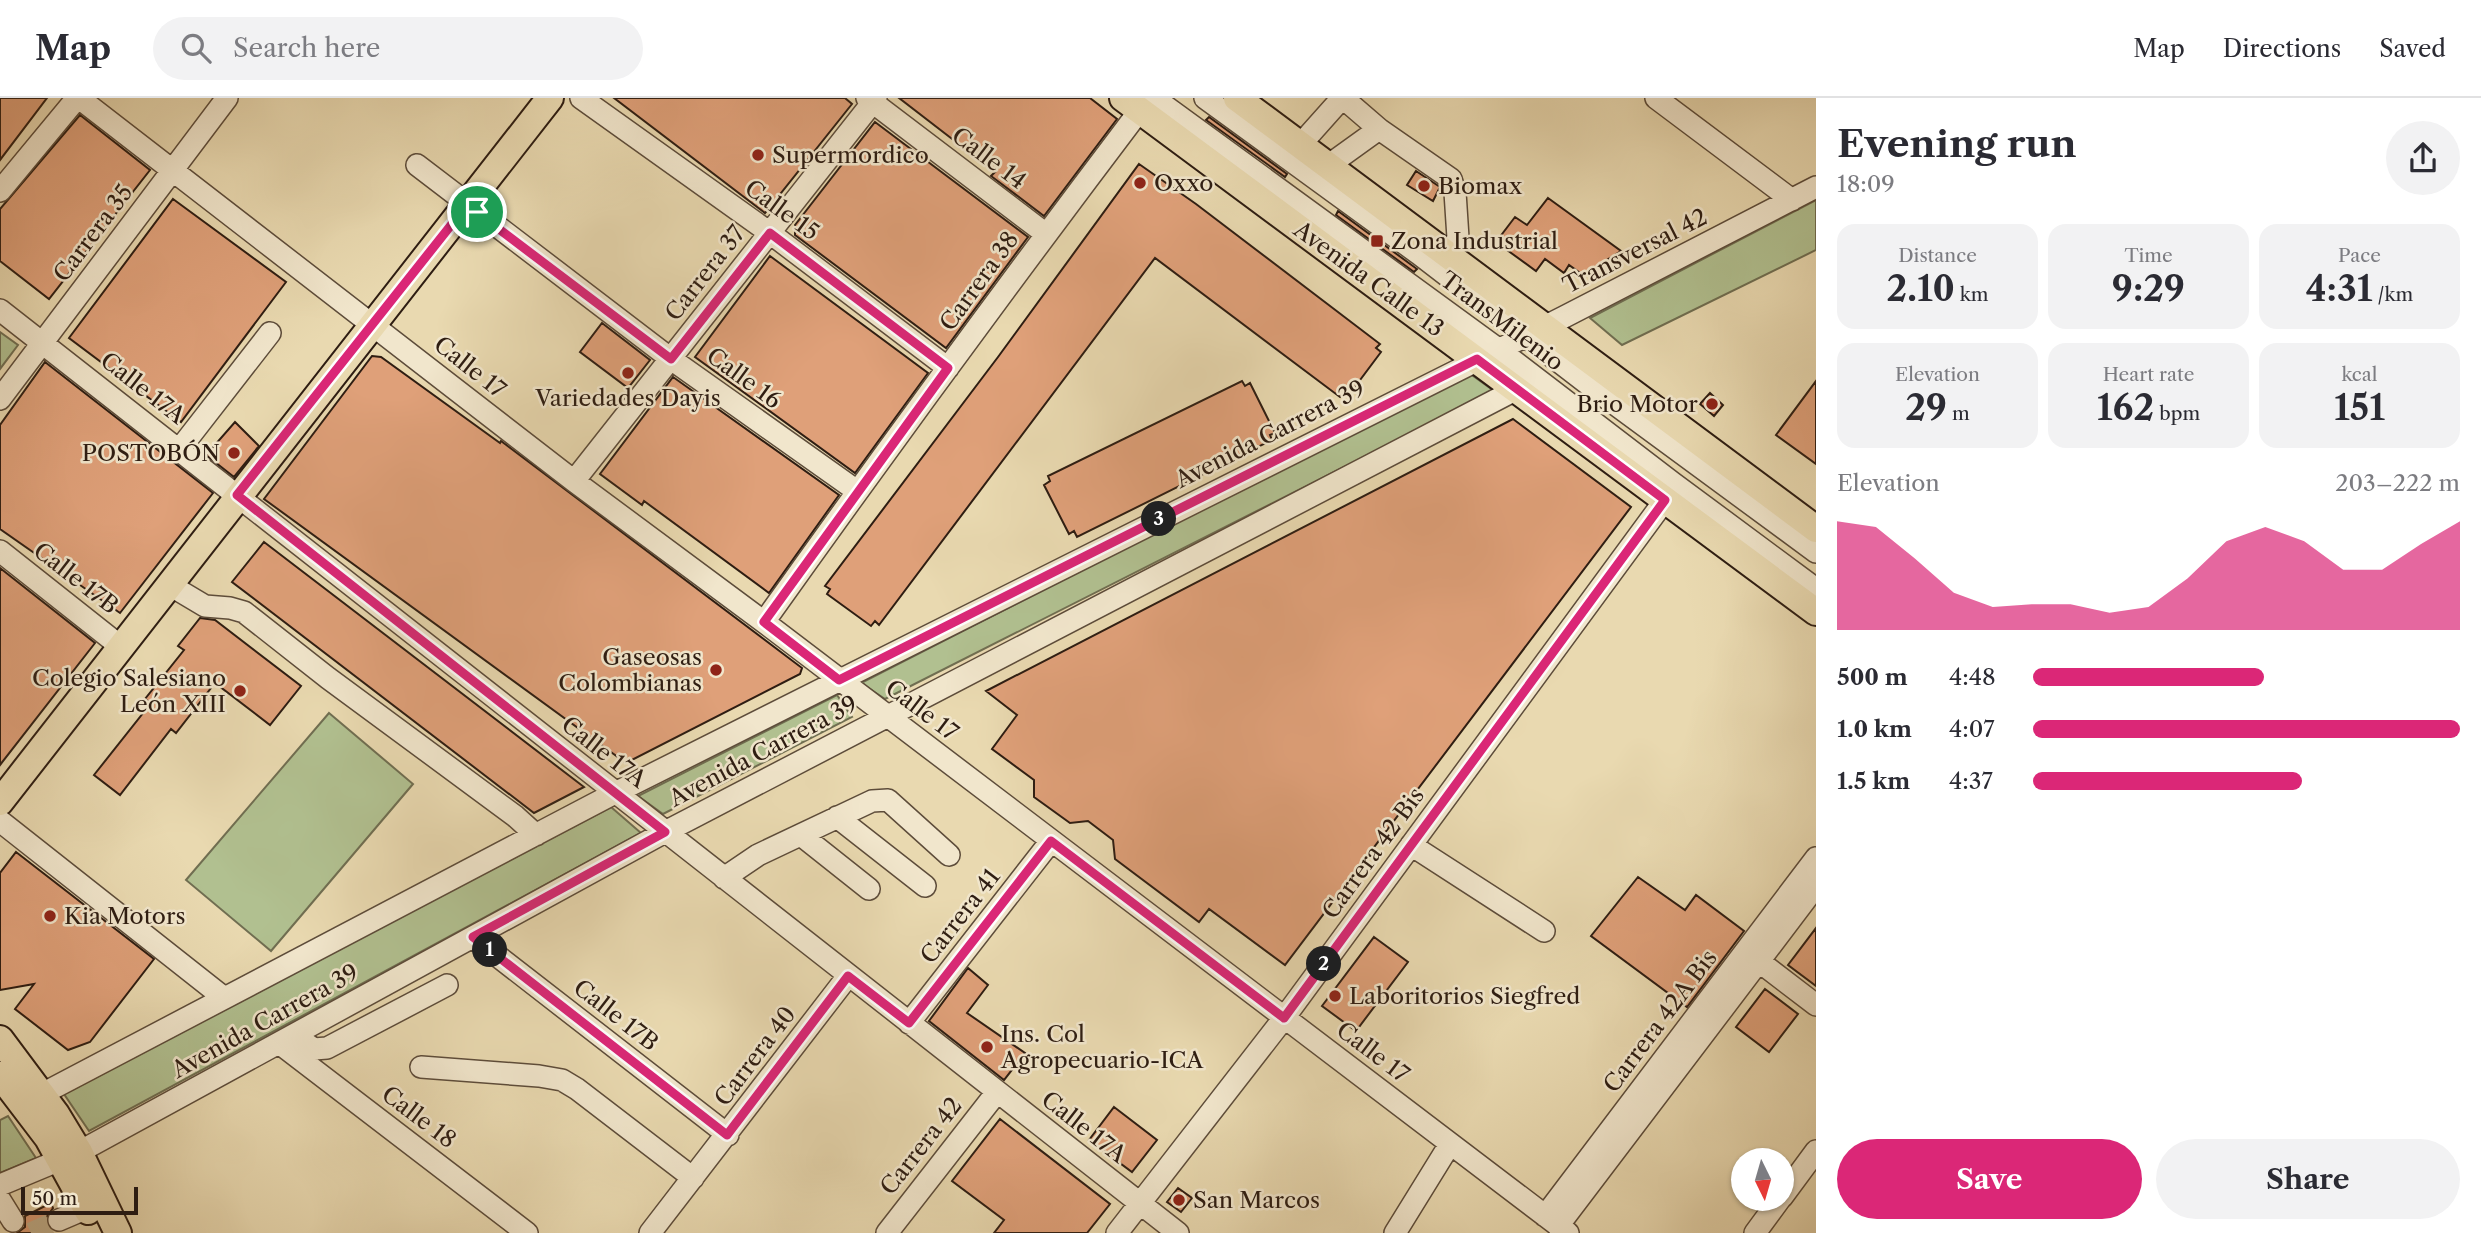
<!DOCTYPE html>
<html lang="en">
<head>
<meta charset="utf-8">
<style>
  :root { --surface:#fff; --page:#f2f2f3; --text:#2b2b33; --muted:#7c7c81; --line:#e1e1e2; --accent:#db2777 }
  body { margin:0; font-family:"Libre Caslon Text",serif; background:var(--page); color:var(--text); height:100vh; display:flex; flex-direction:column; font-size:26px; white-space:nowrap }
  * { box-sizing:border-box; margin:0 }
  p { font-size:23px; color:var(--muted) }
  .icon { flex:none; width:38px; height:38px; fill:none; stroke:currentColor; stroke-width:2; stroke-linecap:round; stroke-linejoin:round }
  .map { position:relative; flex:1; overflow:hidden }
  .details { display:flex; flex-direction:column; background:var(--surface); width:665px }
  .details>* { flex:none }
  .needle { width:46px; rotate:175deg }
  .buttons { position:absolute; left:1731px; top:1050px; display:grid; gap:14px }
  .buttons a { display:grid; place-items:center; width:63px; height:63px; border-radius:50%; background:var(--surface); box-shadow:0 2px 5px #0004; font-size:35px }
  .scale { position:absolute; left:21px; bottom:18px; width:117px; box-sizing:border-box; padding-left:7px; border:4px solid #2e1d12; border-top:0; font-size:19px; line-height:24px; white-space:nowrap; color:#2e1d12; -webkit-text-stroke:5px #f1e6cc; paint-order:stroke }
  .pin { position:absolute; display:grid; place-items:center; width:60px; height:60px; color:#fff; margin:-30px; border:4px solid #fff; border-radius:50%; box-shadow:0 2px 7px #0007 }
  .km { position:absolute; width:35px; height:35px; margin:-18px; border-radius:50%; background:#222; color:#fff; font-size:19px; line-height:35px; text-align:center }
  .round { display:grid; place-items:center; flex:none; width:74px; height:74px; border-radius:37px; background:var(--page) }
  .overview { display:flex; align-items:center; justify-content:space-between; height:119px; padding:0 21px }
  h1 { font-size:38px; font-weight:700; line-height:52px }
  .figures { display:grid; grid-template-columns:repeat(3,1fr); gap:10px; height:119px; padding:7px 21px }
  .figures div { display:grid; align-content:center; border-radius:18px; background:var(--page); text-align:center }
  .figures b { font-size:35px; font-weight:700 }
  .figures small { font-size:19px; font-weight:400 }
  .figures p { font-size:19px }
  .chart { height:196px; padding:14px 21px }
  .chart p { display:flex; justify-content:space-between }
  .chart svg { width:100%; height:126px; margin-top:7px; fill:var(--accent); opacity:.7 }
  .button { display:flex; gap:14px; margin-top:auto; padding:14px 21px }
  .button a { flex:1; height:80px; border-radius:42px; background:var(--accent); color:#fff; font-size:28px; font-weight:700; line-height:80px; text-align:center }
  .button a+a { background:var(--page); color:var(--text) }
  ul { padding:0 21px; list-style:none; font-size:23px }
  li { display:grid; grid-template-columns:112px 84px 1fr; align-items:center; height:52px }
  li i { height:18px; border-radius:9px; background:var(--accent) }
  header { display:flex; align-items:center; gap:42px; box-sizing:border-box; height:98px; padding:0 35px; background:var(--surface); border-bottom:2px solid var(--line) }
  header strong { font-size:33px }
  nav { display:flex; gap:38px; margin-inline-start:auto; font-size:24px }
  .search { width:490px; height:63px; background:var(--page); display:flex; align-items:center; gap:18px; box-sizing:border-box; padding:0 24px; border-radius:38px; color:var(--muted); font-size:26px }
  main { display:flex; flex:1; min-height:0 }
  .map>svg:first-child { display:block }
  .green { fill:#b1c090; stroke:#706e51; stroke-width:2 }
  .building { fill:#dfa079; stroke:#2e1d12; stroke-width:2 }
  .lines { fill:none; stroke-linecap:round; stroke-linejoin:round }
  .minor-tunnel { stroke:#c4b390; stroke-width:21; stroke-dasharray:21 10; stroke-linecap:butt }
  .minor-casing { stroke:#5d4c3a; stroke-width:24 }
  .major-casing { stroke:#2e1d12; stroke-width:30 }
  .minor { stroke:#f1e6cc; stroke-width:21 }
  .major { stroke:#e9d9b0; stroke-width:26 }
  .route-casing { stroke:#fff; stroke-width:14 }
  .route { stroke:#db2777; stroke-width:9 }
  .poi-dot { fill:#8f2418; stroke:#f1e6cc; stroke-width:2.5 }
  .labels { text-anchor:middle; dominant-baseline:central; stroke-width:5; stroke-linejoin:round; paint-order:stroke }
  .poi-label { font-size:23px; fill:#2e1d12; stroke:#f1e6cc; text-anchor:start }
  .street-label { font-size:23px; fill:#2e1d12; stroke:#f1e6cc }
</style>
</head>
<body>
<header>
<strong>Map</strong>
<div class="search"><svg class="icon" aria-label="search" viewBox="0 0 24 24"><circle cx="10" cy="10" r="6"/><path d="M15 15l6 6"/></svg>Search here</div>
<nav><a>Map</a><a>Directions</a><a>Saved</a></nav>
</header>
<main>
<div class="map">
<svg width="1816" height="1135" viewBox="0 0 1816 1135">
  <rect width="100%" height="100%" fill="#e9d9b0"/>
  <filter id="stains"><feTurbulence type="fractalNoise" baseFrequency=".00286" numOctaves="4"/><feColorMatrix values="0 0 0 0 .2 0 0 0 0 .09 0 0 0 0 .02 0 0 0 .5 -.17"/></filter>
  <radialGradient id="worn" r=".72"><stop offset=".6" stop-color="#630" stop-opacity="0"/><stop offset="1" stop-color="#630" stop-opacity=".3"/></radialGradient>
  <path class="green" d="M1816 102V152L1622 247 1590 220Z
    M0 234 18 247 0 271Z
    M1469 275 1494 293 885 601 861 585Z
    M837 597 852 619 663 716 638 698Z
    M329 615 413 686 271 853 186 782Z
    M611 709 641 735 89 1033 64 996Z
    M8 1018 36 1060 0 1075V1022Z"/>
  <path class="building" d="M0 0H47L0 62Z
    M614 0H845L852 6 765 115Z
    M899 0H1090L1117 21 1044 118 991 78 995 74Z
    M80 17 150 72 49 201 0 163V111Z
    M1209 19 1287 76 1285 79 1206 22Z
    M875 24 1028 139 946 250 795 137V127Z
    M1139 66 1196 106 1380 246 1376 250 1381 254 1348 298 1344 295 1340 299 1155 160 879 527 875 523 871 528 827 496 830 491 825 488 998 259Z
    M1416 73 1440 89 1433 103 1407 87Z
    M1548 100 1621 153 1583 177 1569 167 1564 175 1545 161 1536 173 1496 144 1515 119 1527 127Z
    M173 101 286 184 181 324 69 240Z
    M1338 113 1417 171 1414 174 1336 117Z
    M770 158 928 275 855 375 695 259Z
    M602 225 650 262 628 290 580 254Z
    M372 258 381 259 500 345 501 343 802 570 800 576 626 665 264 401Z
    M45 264 213 395 120 515 0 431V327Z
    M673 279 839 397 769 495 644 403 642 407 600 376Z
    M1242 283 1245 288 1250 285 1275 335 1270 337 1272 342 1077 439 1074 433 1069 436 1044 387 1050 383 1048 378Z
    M1816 283V366L1776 337Z
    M1710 295 1723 307 1714 318 1700 306Z
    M1513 321 1631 409 1285 867 1209 811 1199 824 1115 761 1113 742 1088 723 1070 725 1034 699V682L992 651 1017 617 986 593Z
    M235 324 259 348 234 379 206 357Z
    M264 444 584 689 534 715 232 484Z
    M0 470 95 545 0 667Z
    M200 520 215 522 301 588 270 627 215 585 176 635 171 631 120 697 94 677 151 605 145 601 184 552 178 548Z
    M16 754 154 861 90 944 68 952 15 911 34 886 0 892V775Z
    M1638 779 1685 812 1696 797 1744 833 1687 909 1591 838Z
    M1816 830V888L1788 867Z
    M1374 839 1408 864 1356 933 1322 908Z
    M968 870 988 887 967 915 1025 955 1004 982 929 923Z
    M1765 891 1798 916 1769 954 1736 929Z
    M1114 1009 1157 1042 1132 1074 1089 1042Z
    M1000 1021 1110 1106 1087 1135H994L1004 1122 952 1083Z
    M1178 1090 1192 1100 1181 1114 1167 1104Z
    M51 1105 53 1110 46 1120 48 1129 35 1135H17L25 1129V1118Z"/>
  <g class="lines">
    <path class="minor-tunnel" d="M31 1135 59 1122"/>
    <defs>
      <path id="minor" d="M79 0 574 383 764 524 1568 1135
        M581 0 770 135 948 270
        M867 0 1046 136
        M1154 0 1498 251 1673 385 1816 491
        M1205 0 1419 156 1597 293 1816 454
        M1343 0 1379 31
        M1656 0 1792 102
        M1301 46 1342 0
        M417 67 671 261 857 393
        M1329 67 1379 31 1451 81 1455 94 1458 140 1450 157
        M0 93 77 0
        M0 212 1178 1135
        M0 301 227 0
        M179 352 270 235
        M574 383 876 0
        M0 453 120 548
        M168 486 205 508 230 510 244 514 328 580 515 718 536 737
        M764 524C887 351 1012 181 1140 12
        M837 719 925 788
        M0 723 223 899
        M801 737 869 791
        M1411 747 1544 833
        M724 780 758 757 872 703 888 702 949 757
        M473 839 728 1037
        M1748 855 1816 907
        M909 925 1051 743
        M294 937 314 951 327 950 447 887
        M279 945 527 1135
        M421 969 539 978 562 982 577 991 693 1080
        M42 996 615 695 1564 219 1816 89
        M79 1054 665 734 1517 291
        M0 1087 60 1062
        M1782 1099 1816 1053
        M0 1102 13 1123
        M1545 1118 1816 760
        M59 1122 87 1110
        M1558 1128 1816 788
        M650 1135 848 878
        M887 1135 997 994
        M1117 1135 1284 920 1665 402
        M1395 1135 1450 1046
        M1755 1135 1780 1101"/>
      <path id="major" d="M1123 0 1816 514
        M1237 0 1816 431
        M0 704 550 0
        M0 941 56 1016 79 1054 118 1135
        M0 977 48 1040 88 1113"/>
    </defs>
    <use href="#minor" class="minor-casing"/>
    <use href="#major" class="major-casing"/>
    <use href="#minor" class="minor"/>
    <use href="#major" class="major"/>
  </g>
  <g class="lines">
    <defs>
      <path id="route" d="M467 107 671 261 770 135 948 270 764 524 839 582 1477 261 1665 402 1284 920 1051 743 909 925 848 878 727 1037 473 839 665 734 237 397Z"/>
    </defs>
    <use href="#route" class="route-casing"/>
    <use href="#route" class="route"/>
  </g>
  <g class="poi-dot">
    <circle cx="758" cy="57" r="7"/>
    <circle cx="1140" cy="85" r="7"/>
    <circle cx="1424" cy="88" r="7"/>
    <rect x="1370" y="136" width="14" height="14" rx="3.5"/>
    <circle cx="628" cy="275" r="7"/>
    <circle cx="1712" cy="306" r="7"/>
    <circle cx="234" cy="355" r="7"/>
    <circle cx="716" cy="572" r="7"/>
    <circle cx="240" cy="593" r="7"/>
    <circle cx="50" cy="818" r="7"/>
    <circle cx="1335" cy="898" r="7"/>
    <circle cx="987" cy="949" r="7"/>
    <circle cx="1179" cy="1102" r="7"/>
  </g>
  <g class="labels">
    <g class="poi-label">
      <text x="772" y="57">Supermordico</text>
      <text x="1154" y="85">Oxxo</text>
      <text x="1438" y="88">Biomax</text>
      <text x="1391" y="143">Zona Industrial</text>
      <text x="628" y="300" text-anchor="middle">Variedades Dayis</text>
      <text x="1698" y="306" text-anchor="end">Brio Motor</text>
      <text x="220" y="355" text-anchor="end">POSTOBÓN</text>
      <text x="702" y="559" text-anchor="end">Gaseosas<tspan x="702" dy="26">Colombianas</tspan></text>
      <text x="226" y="580" text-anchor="end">Colegio Salesiano<tspan x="226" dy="26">León XIII</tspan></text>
      <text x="64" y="818">Kia Motors</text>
      <text x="1349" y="898">Laboritorios Siegfred</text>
      <text x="1001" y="936">Ins. Col<tspan x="1001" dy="26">Agropecuario-ICA</tspan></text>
      <text x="1193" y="1102">San Marcos</text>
    </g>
    <g class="street-label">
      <text transform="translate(989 60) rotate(37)">Calle 14</text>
      <text transform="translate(782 112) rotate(36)">Calle 15</text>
      <text transform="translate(93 135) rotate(-53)">Carrera 35</text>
      <text transform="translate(1635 153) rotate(-27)">Transversal 42</text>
      <text transform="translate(705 175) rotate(-52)">Carrera 37</text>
      <text transform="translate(1369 181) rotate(36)">Avenida Calle 13</text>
      <text transform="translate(979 183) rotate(-54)">Carrera 38</text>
      <text transform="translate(1502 223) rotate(37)">TransMilenio</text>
      <text transform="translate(470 269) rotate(38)">Calle 17</text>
      <text transform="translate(744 280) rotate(36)">Calle 16</text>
      <text transform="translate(143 290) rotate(38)">Calle 17A</text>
      <text transform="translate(1270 336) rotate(-27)">Avenida Carrera 39</text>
      <text transform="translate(76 480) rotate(38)">Calle 17B</text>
      <text transform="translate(922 612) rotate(37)">Calle 17</text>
      <text transform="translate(763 653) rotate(-28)">Avenida Carrera 39</text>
      <text transform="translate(604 654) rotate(38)">Calle 17A</text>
      <text transform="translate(1373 755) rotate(-54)">Carrera 42 Bis</text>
      <text transform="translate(960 818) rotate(-52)">Carrera 41</text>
      <text transform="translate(616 917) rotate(38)">Calle 17B</text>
      <text transform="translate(265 923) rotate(-29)">Avenida Carrera 39</text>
      <text transform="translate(1660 923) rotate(-53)">Carrera 42A Bis</text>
      <text transform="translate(1373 954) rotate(37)">Calle 17</text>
      <text transform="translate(755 958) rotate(-53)">Carrera 40</text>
      <text transform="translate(419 1019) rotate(37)">Calle 18</text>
      <text transform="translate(1084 1029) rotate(38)">Calle 17A</text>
      <text transform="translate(921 1048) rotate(-52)">Carrera 42</text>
    </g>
  </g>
  <rect width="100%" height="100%" filter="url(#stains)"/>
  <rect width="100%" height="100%" fill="url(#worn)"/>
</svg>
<div class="buttons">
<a><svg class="needle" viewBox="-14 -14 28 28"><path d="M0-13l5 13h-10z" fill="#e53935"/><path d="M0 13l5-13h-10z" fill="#7c7c81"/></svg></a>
</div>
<div class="scale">50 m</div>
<div class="pin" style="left:477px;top:114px;background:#1e9e55"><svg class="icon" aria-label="arrive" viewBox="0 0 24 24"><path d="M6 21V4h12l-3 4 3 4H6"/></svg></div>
<b class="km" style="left:490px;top:852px">1</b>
<b class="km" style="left:1324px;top:866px">2</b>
<b class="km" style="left:1159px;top:421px">3</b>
</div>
<section class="details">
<div class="overview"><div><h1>Evening run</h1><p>18:09</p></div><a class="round"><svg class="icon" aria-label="share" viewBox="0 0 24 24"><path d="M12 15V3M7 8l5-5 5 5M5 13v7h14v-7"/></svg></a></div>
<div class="figures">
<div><p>Distance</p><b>2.10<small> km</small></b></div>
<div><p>Time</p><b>9:29</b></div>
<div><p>Pace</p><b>4:31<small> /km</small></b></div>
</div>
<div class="figures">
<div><p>Elevation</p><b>29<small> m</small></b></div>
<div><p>Heart rate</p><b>162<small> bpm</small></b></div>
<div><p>kcal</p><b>151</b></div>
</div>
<div class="chart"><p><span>Elevation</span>203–222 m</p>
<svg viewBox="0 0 160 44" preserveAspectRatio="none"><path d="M0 44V6L10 8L20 19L30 31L40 36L50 35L60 35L70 38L80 36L90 26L100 13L110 8L120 13L130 23L140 23L150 14L160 6V44z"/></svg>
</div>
<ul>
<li><b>500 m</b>4:48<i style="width:54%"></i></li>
<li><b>1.0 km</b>4:07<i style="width:100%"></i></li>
<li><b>1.5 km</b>4:37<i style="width:63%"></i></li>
</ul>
<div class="button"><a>Save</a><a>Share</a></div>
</section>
</main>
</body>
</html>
